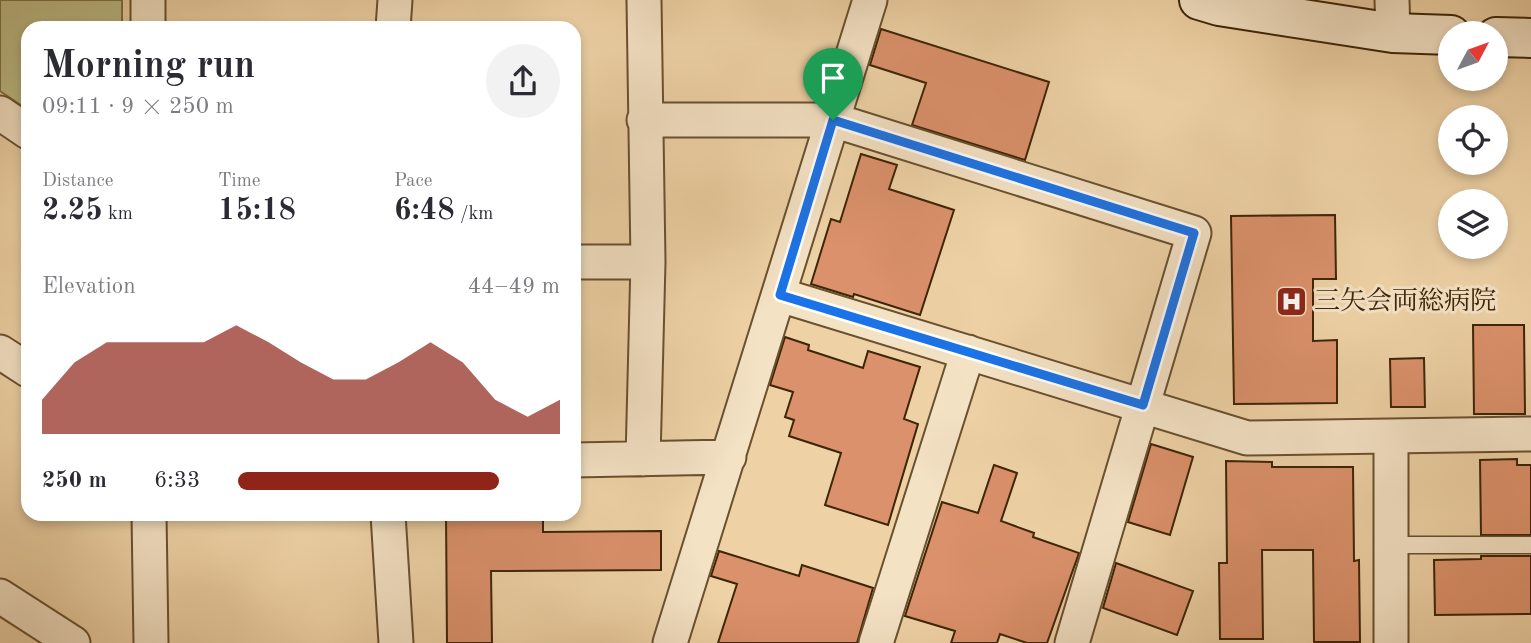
<!DOCTYPE html>
<html lang="en">
<head>
<meta charset="utf-8">
<style>
  :root { --surface:#fff; --page:#f2f2f3; --text:#2b2b33; --muted:#7c7c81; --accent:#8f2418 }
  body { margin:0; font-family:"Old Standard TT","Noto Serif JP",serif; background:var(--page); color:var(--text); height:100vh; display:flex; flex-direction:column; font-size:26px; white-space:nowrap }
  * { box-sizing:border-box; margin:0 }
  p { font-size:23px; color:var(--muted) }
  .icon { flex:none; width:38px; height:38px; fill:none; stroke:currentColor; stroke-width:2; stroke-linecap:round; stroke-linejoin:round }
  .map { position:relative; flex:1; overflow:hidden }
  .side { position:absolute; left:21px; top:21px; width:560px; height:500px; display:flex; flex-direction:column; background:var(--surface); border-radius:21px; box-shadow:0 4px 10px #0003 }
  .side>* { flex:none }
  .needle { width:46px; rotate:49deg }
  .controls { position:absolute; left:1438px; top:21px; display:grid; gap:14px }
  .controls a { display:grid; place-items:center; width:70px; height:70px; border-radius:50%; background:var(--surface); box-shadow:0 4px 10px #0003; font-size:35px }
  .pin { position:absolute; display:grid; place-items:center; width:60px; height:60px; color:#fff; margin:-72px -30px; border-radius:50% 50% 50% 0; rotate:-45deg; box-shadow:0 0 7px #0007 }
  .pin .icon { rotate:45deg }
  .round { display:grid; place-items:center; flex:none; width:74px; height:74px; border-radius:37px; background:var(--page) }
  .headline { display:flex; align-items:center; justify-content:space-between; height:119px; padding:0 21px }
  h1 { font-size:38px; font-weight:700; line-height:52px }
  .metrics { display:grid; grid-template-columns:repeat(3,1fr); gap:10px; height:119px; padding:7px 21px }
  .metrics div { display:grid; align-content:center }
  .metrics b { font-size:30px; font-weight:700 }
  .metrics small { font-size:19px; font-weight:400 }
  .metrics p { font-size:19px }
  .chart { height:196px; padding:14px 21px }
  .chart p { display:flex; justify-content:space-between }
  .chart svg { width:100%; height:126px; margin-top:7px; fill:var(--accent); opacity:.7 }
  ul { padding:0 21px; list-style:none; font-size:23px }
  li { display:grid; grid-template-columns:112px 84px 1fr; align-items:center; height:52px }
  li i { height:18px; border-radius:9px; background:var(--accent) }
  .map>svg:first-child { display:block }
  .green { fill:#bcbb84; stroke:#7c7046; stroke-width:2 }
  .building { fill:#db916b; stroke:#3d2507; stroke-width:2 }
  .lines { fill:none; stroke-linecap:round; stroke-linejoin:round }
  .lane-casing { stroke:#69502f; stroke-width:19 }
  .street-casing { stroke:#69502f; stroke-width:37 }
  .secondary-casing { stroke:#3d2507; stroke-width:42 }
  .lane { stroke:#f4e2c5; stroke-width:16 }
  .street { stroke:#f4e2c5; stroke-width:33 }
  .secondary { stroke:#f4e2c5; stroke-width:38 }
  .route-casing { stroke:#fff; stroke-width:14 }
  .route { stroke:#1a73e8; stroke-width:9 }
  .labels { text-anchor:middle; dominant-baseline:central; stroke-width:6; stroke-linejoin:round; paint-order:stroke }
  .poi-label { font-size:26px; fill:#3d2507; stroke:#f4e2c5; text-anchor:start }
</style>
</head>
<body>
<div class="map">
<svg width="1531" height="643" viewBox="0 0 1531 643">
  <rect width="100%" height="100%" fill="#eed2a6"/>
  <filter id="stains"><feTurbulence type="fractalNoise" baseFrequency=".00286" numOctaves="4"/><feColorMatrix values="0 0 0 0 .2 0 0 0 0 .09 0 0 0 0 .02 0 0 0 .5 -.17"/></filter>
  <radialGradient id="worn" r=".72"><stop offset=".6" stop-color="#630" stop-opacity="0"/><stop offset="1" stop-color="#630" stop-opacity=".3"/></radialGradient>
  <path class="green" d="M0 0H122V28H28V110L0 91Z"/>
  <path class="building" d="M881 29 1049 82 1025 160 912 125 926 83 870 65Z
    M861 154 897 165 889 189 954 210 920 315 854 294 853 297 811 284 831 219 840 222Z
    M1335 215 1336 279H1313V341L1337 340V403L1234 404 1231 216Z
    M1473 325H1524L1525 414H1474Z
    M785 337 809 345 808 350 863 368 868 351 920 367 904 419 918 424 888 525 825 505 841 453 789 436 794 420 785 417 793 392 770 385Z
    M1424 358 1425 407H1391L1390 359Z
    M1151 444 1193 457 1170 535 1128 522Z
    M1517 459V465H1531V535H1481L1480 460Z
    M1226 461 1272 462V467H1353L1354 561 1359 560 1360 642H1314L1313 550H1262L1263 639H1220L1219 563H1227Z
    M994 465 1017 473 1001 521 1034 533 1033 537 1079 553 1047 643H1027L1000 634 997 643H951L955 631 905 616 942 502 978 513Z
    M446 514H543V532L661 531V570L491 571 492 643H447Z
    M719 551 799 576 802 565 873 588 857 643H718L737 584 711 576Z
    M1481 556H1531V614L1435 615 1434 560 1481 559Z
    M1116 563 1193 591 1177 635 1103 608Z"/>
  <g class="lines">
    <defs>
      <path id="lane" d="M1391 545H1531"/>
      <path id="street" d="M1392 0 1393 33
        M148 28V0
        M393 28 395 0
        M0 113 28 132
        M644 120H833L1194 233 1072 643
        M574 262H648
        M780 295 1247 438 1531 434
        M0 352 28 370
        M1391 437V643
        M643 459 648 262 644 0
        M574 460 729 457
        M149 514 151 643
        M388 514 396 643
        M0 596 73 643
        M670 643 870 0
        M876 643 968 352"/>
      <path id="secondary" d="M1199 0 1219 6 1393 33 1451 35
        M1496 37 1531 38"/>
    </defs>
    <use href="#lane" class="lane-casing"/>
    <use href="#street" class="street-casing"/>
    <use href="#secondary" class="secondary-casing"/>
    <use href="#lane" class="lane"/>
    <use href="#street" class="street"/>
    <use href="#secondary" class="secondary"/>
  </g>
  <g class="lines">
    <defs>
      <path id="route" d="M833 120 1194 233 1143 405 780 295Z"/>
    </defs>
    <use href="#route" class="route-casing"/>
    <use href="#route" class="route"/>
  </g>
  <defs>
    <symbol id="hospital-square" viewBox="-11 -11 22 22"><rect x="-9" y="-9" width="18" height="18" rx="4" fill="#8f2418" stroke="#f4e2c5"/><path d="M-5-5h3v3.5h4V-5h3V5h-3V1.5h-4V5h-3Z" fill="#fff"/></symbol>
  </defs>
  <g fill-rule="evenodd">
    <use href="#hospital-square" x="1274" y="284" width="35" height="35"/>
  </g>
  <g class="labels">
    <g class="poi-label">
      <text x="1314" y="302">三矢会両総病院</text>
    </g>
  </g>
  <rect width="100%" height="100%" filter="url(#stains)"/>
  <rect width="100%" height="100%" fill="url(#worn)"/>
</svg>
<div class="controls">
<a><svg class="needle" viewBox="-14 -14 28 28"><path d="M0-13l5 13h-10z" fill="#e53935"/><path d="M0 13l5-13h-10z" fill="#7c7c81"/></svg></a>
<a><svg class="icon" aria-label="locate" viewBox="0 0 24 24"><circle cx="12" cy="12" r="6"/><path d="M12 2v4M12 18v4M2 12h4M18 12h4"/></svg></a>
<a><svg class="icon" aria-label="layers" viewBox="0 0 24 24"><path d="M12 4l9 5-9 5-9-5zM3 14l9 5 9-5"/></svg></a>
</div>
<div class="pin" style="left:833px;top:120px;background:#1e9e55"><svg class="icon" aria-label="arrive" viewBox="0 0 24 24"><path d="M6 21V4h12l-3 4 3 4H6"/></svg></div>
<section class="side">
<div class="headline"><div><h1>Morning run</h1><p>09:11 · 9 × 250 m</p></div><a class="round"><svg class="icon" aria-label="share" viewBox="0 0 24 24"><path d="M12 15V3M7 8l5-5 5 5M5 13v7h14v-7"/></svg></a></div>
<div class="metrics">
<div><p>Distance</p><b>2.25<small> km</small></b></div>
<div><p>Time</p><b>15:18</b></div>
<div><p>Pace</p><b>6:48<small> /km</small></b></div>
</div>
<div class="chart"><p><span>Elevation</span>44–49 m</p>
<svg viewBox="0 0 160 44" preserveAspectRatio="none"><path d="M0 44V32L10 19L20 12L30 12L40 12L50 12L60 6L70 12L80 19L90 25L100 25L110 19L120 12L130 19L140 32L150 38L160 32V44z"/></svg>
</div>
<ul>
<li><b>250 m</b>6:33<i style="width:81%"></i></li>
</ul>
</section>
</div>
</body>
</html>
